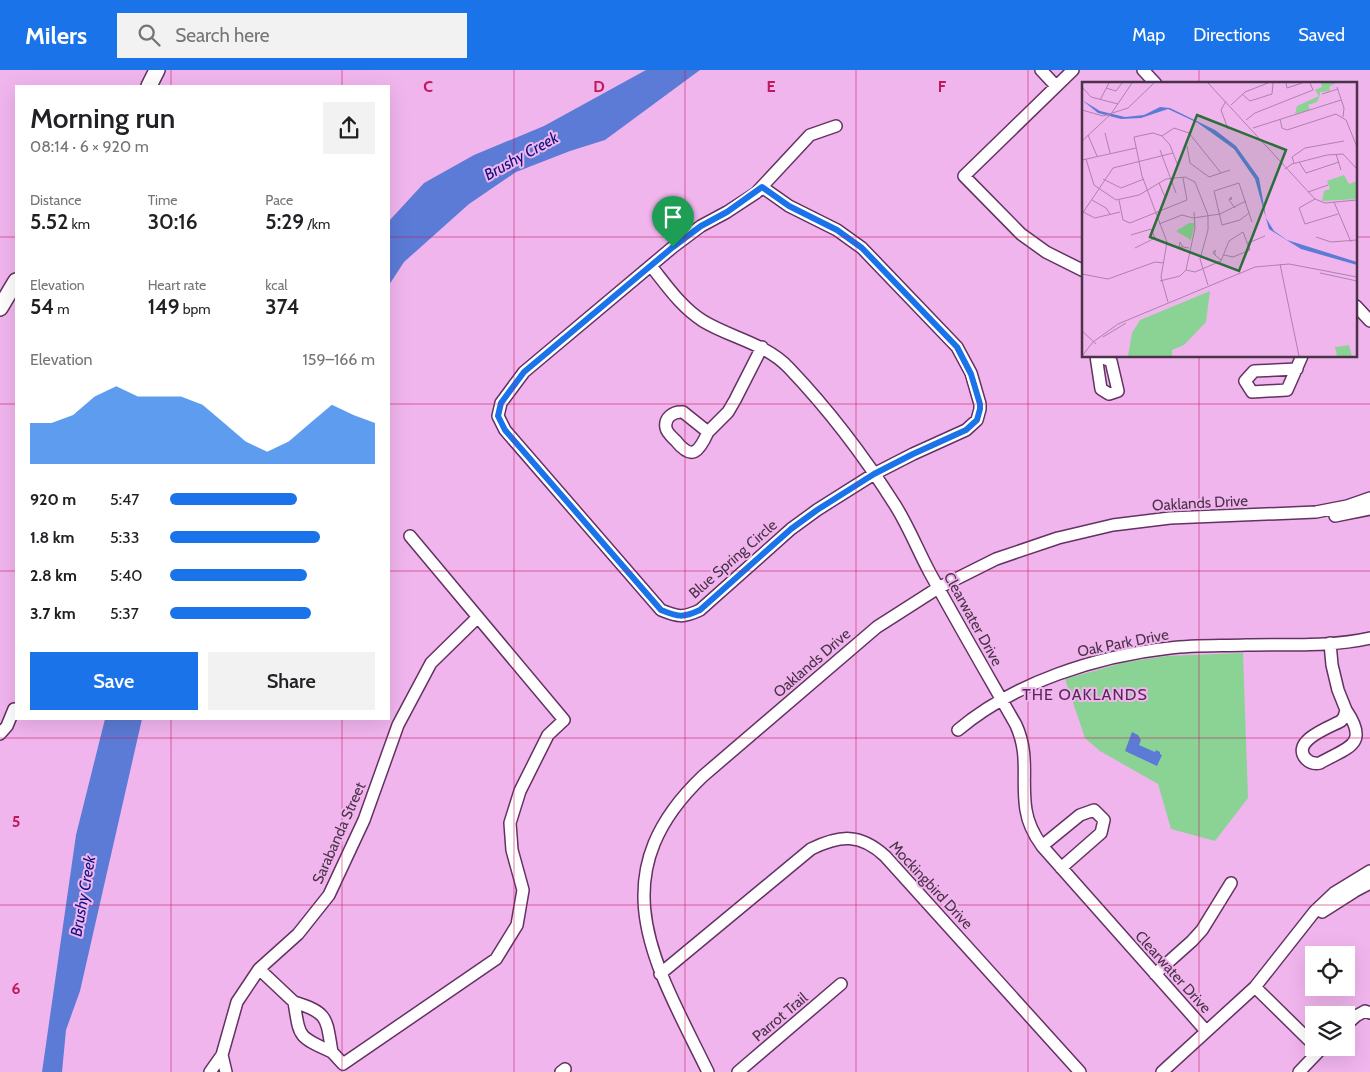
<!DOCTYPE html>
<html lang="en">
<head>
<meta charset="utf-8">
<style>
  :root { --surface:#fff; --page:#f2f2f2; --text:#202124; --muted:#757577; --accent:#1a73e8 }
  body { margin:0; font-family:Cabin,sans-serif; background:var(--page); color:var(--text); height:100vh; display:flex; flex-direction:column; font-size:19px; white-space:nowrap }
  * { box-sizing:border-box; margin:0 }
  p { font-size:16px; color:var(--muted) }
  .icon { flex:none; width:28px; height:28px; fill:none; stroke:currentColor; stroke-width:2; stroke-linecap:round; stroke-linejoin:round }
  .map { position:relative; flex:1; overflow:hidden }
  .details { position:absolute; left:15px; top:15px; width:375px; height:635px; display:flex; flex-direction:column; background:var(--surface); border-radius:0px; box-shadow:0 5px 20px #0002 }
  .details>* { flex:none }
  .buttons { position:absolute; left:1305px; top:876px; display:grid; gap:10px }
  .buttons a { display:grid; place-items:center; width:50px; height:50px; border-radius:0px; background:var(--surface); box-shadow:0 5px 20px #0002; font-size:25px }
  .pin { position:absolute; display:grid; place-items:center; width:42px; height:42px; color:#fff; margin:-51px -21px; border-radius:50% 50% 50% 0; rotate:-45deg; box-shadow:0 0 5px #0007 }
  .pin .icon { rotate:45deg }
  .round { display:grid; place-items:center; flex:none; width:52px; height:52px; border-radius:0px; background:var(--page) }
  .overview { display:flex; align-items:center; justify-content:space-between; height:85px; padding:0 15px }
  h1 { font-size:28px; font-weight:600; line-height:38px }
  .stats { display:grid; grid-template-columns:repeat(3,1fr); gap:8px; height:85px; padding:5px 15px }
  .stats div { display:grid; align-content:center }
  .stats b { font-size:21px; font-weight:600 }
  .stats small { font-size:14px; font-weight:400 }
  .stats p { font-size:14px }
  .chart { height:140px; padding:10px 15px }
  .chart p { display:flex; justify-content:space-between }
  .chart svg { width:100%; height:90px; margin-top:5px; fill:var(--accent); opacity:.7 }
  .action { display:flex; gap:10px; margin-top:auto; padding:10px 15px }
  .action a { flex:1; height:58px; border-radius:0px; background:var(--accent); color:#fff; font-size:20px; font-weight:600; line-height:58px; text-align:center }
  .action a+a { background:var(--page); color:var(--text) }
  ul { padding:0 15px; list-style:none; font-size:16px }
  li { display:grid; grid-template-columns:80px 60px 1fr; align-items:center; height:38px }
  li i { height:12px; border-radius:6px; background:var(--accent) }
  header { display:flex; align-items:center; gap:30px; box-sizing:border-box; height:70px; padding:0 25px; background:var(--accent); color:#fff }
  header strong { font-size:24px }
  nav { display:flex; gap:28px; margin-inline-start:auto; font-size:18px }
  .search { width:350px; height:45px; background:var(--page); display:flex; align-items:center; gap:12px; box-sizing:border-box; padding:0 18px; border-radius:0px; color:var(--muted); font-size:19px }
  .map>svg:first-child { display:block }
  .green { fill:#8bd394 }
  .water { fill:#5c7bd6 }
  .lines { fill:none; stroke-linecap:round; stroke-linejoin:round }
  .minor-casing { stroke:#633162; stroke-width:14 }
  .major-casing { stroke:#633162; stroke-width:18 }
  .minor { stroke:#fff; stroke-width:11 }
  .major { stroke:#fff; stroke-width:15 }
  .route-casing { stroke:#fff; stroke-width:10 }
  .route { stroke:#1a73e8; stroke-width:6 }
  .grid { fill:none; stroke:#c2185b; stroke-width:1; stroke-opacity:0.55 }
  .labels { text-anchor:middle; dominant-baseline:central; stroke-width:4; stroke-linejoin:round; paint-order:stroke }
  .street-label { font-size:15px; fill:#4a3249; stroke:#f1b5ee }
  .water-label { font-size:16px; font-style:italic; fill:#0e1381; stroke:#f1b5ee }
  .neighbourhood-label { font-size:16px; letter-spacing:1px; fill:#582758; stroke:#f1b5ee }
  .inset-road { fill:none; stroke:#ae81ac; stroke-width:1 }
  .view { fill:#2c6e39; fill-opacity:0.15; stroke:#2c6e39; stroke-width:2.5 }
  .inset-edge { fill:none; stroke:#4a3249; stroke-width:2.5 }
  .grid-label { font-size:16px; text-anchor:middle; font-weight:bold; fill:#c2185b; stroke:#f1b5ee; stroke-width:4; stroke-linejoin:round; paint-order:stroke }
</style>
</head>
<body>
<header>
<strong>Milers</strong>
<div class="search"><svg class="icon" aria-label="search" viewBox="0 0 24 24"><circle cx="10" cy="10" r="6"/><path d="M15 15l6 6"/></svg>Search here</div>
<nav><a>Map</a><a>Directions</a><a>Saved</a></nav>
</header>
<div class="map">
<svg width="1370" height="1002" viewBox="0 0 1370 1002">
  <rect width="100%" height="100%" fill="#f1b5ee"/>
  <path class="green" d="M1243 583 1248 728 1215 771 1171 759 1158 714 1100 681 1085 668 1065 609 1126 592 1167 586Z"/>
  <path class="water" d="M646 0H700L605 70 570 81 516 102 469 134 404 192 389 215V151L424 113 474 85 544 56Z
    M105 649H142L80 921 66 960 62 1002H42L76 765Z
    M1132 662 1138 665 1141 670 1139 675 1155 682 1156 680 1160 682V684L1162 685 1157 696 1125 681Z"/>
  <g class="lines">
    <defs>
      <path id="minor" d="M1041 0 1055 15
        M1073 0 964 106 1021 164 1046 182 1084 201
        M1143 0 1156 14
        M762 117 789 136 837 160 862 178 957 277 971 303 980 334V339L977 350 966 360 913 384 874 404 817 440 791 459 700 540C683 548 678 547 661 540L505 360 498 346 501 333 524 302 673 177 701 156 727 142 756 123 810 65 836 56
        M651 196C667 216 681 237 703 251 731 268 765 273 789 298 829 340 864 386 895 435 909 457 918 481 930 503 958 554 987 604 1016 655 1030 686 1021 709 1026 740 1028 753 1034 765 1042 776L1206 961
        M1356 236 1370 251
        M1096 286 1101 319 1109 324 1118 321 1111 291 1098 286
        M1297 299 1254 301 1245 311 1252 322 1287 320 1302 286
        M708 362C699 382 692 391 676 371 672 367 667 363 666 358 664 348 673 341 683 342L708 362 728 342 735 330 762 277
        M1335 446 1370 439
        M1330 573 1332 595 1338 620 1346 640 1344 647 1341 651C1330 657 1290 671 1306 689 1310 693 1315 694 1320 693 1348 677 1370 675 1346 640
        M958 660C1015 612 1097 586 1170 578 1195 575 1221 576 1246 575 1287 574 1330 577 1370 568
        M0 664 7 656 14 639
        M1042 776 1080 745 1094 740 1104 750 1101 763 1061 798
        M1322 842 1355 821 1370 813
        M259 899 294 932
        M660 904 811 779C840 765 860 763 885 786L1080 1002
        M1155 904 1192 871 1202 860 1231 813
        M1255 917 1314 975
        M294 932C329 943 326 948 332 982 297 966 300 968 294 932Z
        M1346 955 1356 946 1365 941 1370 943
        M332 982 343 994 496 889 517 855 523 820 512 780 510 753 520 721 548 665 564 650 410 466
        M222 985 226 1002
        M210 1002 222 985 237 932 259 899 298 864 329 825 364 750 398 655 431 593 478 547
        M561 1002 565 999
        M708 1002C656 895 597 807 703 706L877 557 938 518 996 489 1058 468 1113 455 1170 448 1316 442 1347 436 1370 428
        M738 1002 841 914
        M1162 1002 1255 917 1315 841 1334 823 1370 801
        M1299 1002 1322 978"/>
      <path id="major" d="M149 16 157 0
        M0 238 16 211"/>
    </defs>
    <use href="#minor" class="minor-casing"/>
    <use href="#major" class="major-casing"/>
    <use href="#minor" class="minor"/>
    <use href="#major" class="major"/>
  </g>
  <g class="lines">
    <defs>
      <path id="route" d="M762 117 789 136 837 160 862 178 957 277 971 304 980 334V339L977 350 966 360 913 384 874 404 817 440 791 459 700 540C683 548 678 547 661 540L505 360 498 346 501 333 524 302 673 177 701 156 727 142Z"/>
    </defs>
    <use href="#route" class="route-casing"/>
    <use href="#route" class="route"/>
  </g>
  <path class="grid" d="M171 0V16M342 0V16M514 0V1002M685 0V1002M856 0V1002M1028 0V1002M1199 0V14M0 167H16M389 167H1084M1356 167H1370M1199 286V1002M0 334H16M389 334H1370M0 501H16M389 501H1370M171 649V1002M342 649V1002M0 668H1370M0 835H1370"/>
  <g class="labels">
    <g class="street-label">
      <text transform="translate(1200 433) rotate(-3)">Oaklands Drive</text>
      <text transform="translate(733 489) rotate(-41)">Blue Spring Circle</text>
      <text transform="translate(973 549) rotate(61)">Clearwater Drive</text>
      <text transform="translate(1123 573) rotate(-11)">Oak Park Drive</text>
      <text transform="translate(812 593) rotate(-41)">Oaklands Drive</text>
      <text transform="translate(339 763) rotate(-66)">Sarabanda Street</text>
      <text transform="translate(931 815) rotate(47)">Mockingbird Drive</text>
      <text transform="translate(1173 902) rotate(48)">Clearwater Drive</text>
      <text transform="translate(780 947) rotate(-40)">Parrot Trail</text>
    </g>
    <g class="water-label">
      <text transform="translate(521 86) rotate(-29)">Brushy Creek</text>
      <text transform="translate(83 826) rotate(-80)">Brushy Creek</text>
    </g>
    <g class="neighbourhood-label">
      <text x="1085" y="624">THE OAKLANDS</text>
    </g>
  </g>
  <g transform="translate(1082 12)">
    <rect width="275" height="275" fill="#f1b5ee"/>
    <path d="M239 1H254L247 5 248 9 238 10V13L235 20 226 23 228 28 213 32 215 24 237 14 233 8 240 5ZM262 93 267 102 275 99V117L240 119 242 109 248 107 245 99ZM107 141H113L109 158 94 149ZM128 209 124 240 102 263 90 268V274H46L50 251 58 238ZM267 263 270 274H255L253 265Z" fill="#8bd394"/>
    <path d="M0 18 18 29 43 35 62 33 78 25 88 26 133 48 154 64 177 96 184 136 192 149 205 158 275 180V183L219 167 187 147 173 97 152 67 116 41 86 27 59 36 39 37 16 31Z" fill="#5c7bd6"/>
    <path class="inset-road" d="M126 1 233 117 243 121 275 118M204 1 205 6 220 1M0 5 9 15 36 22M255 5 262 26 261 35M24 6 34 9 40 1M160 12 168 19 190 12 191 1M240 12 256 7M18 18 27 1M144 19 139 28 146 47M149 23 163 10 186 1M0 28 21 34 46 26 72 1M198 37 200 46 205 48 254 32 264 38 275 65M164 38 173 31 231 8 228 1M171 46 259 18M23 51 28 71M6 53 15 74M80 54 92 46 107 51 139 91M0 59 29 32 50 1M105 64 108 81 127 95 148 88M78 68 94 111M254 72 259 88M4 77 12 103 34 118 57 113 84 97 103 95 113 100 126 133V148L118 177 126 203M0 78 54 66M217 80 224 91 257 80M212 81 210 75 223 66 262 59M203 87 210 82 245 73 261 72 275 87M21 97 39 106 62 97M77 101 83 115M226 110 246 103M233 117 217 126 223 142 256 132M10 118 24 126 28 132M37 118 41 138 48 141 105 118 101 96M147 118 149 115 150 117 147 118 153 126M252 120 269 160M1 130 13 136 38 130M167 131 158 138 140 143 132 109 157 101 170 140M0 132 31 86 91 71M77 142 100 133 111 136 138 132 164 119M49 153 69 147 73 156 53 166M234 155 249 160 275 158M166 161 183 154M101 165H97L98 160 101 165 107 166M133 173V168L131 171 133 173 139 178M198 182 217 274M104 188 113 190 139 179 147 159 161 150 168 168 151 175 142 173M238 191 275 199M0 192 26 197 73 180 82 181M78 199 98 194 104 188 113 146 112 130M86 220 79 195 85 160 60 94 52 55 71 51 80 54 88 63 96 84M0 249 14 262M21 255 44 241M0 274 11 260 36 242 173 185 207 182 275 195"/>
    <path class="view" d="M115 33 204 68 157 189 68 155Z"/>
    <rect width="275" height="275" class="inset-edge"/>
  </g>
  <g class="grid-label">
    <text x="428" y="22">C</text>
    <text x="599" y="22">D</text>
    <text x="771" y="22">E</text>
    <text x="942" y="22">F</text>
    <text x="16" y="757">5</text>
    <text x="16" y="924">6</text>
  </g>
</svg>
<div class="buttons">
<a><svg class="icon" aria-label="locate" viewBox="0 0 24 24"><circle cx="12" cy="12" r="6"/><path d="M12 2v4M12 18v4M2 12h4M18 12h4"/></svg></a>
<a><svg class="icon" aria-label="layers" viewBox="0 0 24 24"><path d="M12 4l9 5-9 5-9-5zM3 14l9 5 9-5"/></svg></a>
</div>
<div class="pin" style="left:673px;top:177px;background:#1e9e55"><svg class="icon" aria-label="arrive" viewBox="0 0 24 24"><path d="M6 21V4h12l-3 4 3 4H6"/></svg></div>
<section class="details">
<div class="overview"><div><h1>Morning run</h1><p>08:14 · 6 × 920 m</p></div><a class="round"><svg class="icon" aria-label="share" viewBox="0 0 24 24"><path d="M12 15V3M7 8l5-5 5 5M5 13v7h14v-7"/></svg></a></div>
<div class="stats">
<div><p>Distance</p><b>5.52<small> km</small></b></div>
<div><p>Time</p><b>30:16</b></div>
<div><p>Pace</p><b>5:29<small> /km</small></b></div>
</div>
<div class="stats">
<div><p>Elevation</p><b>54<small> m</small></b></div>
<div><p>Heart rate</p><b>149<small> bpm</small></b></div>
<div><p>kcal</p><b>374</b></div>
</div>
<div class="chart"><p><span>Elevation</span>159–166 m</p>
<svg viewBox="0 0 160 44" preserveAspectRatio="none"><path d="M0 44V24L10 24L20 20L30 11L40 6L50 11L60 11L70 11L80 15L90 24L100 33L110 38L120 33L130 24L140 15L150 20L160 24V44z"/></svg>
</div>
<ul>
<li><b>920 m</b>5:47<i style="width:62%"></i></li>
<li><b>1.8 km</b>5:33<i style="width:73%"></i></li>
<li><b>2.8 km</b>5:40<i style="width:67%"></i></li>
<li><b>3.7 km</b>5:37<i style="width:69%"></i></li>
</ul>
<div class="action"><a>Save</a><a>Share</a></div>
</section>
</div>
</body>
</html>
